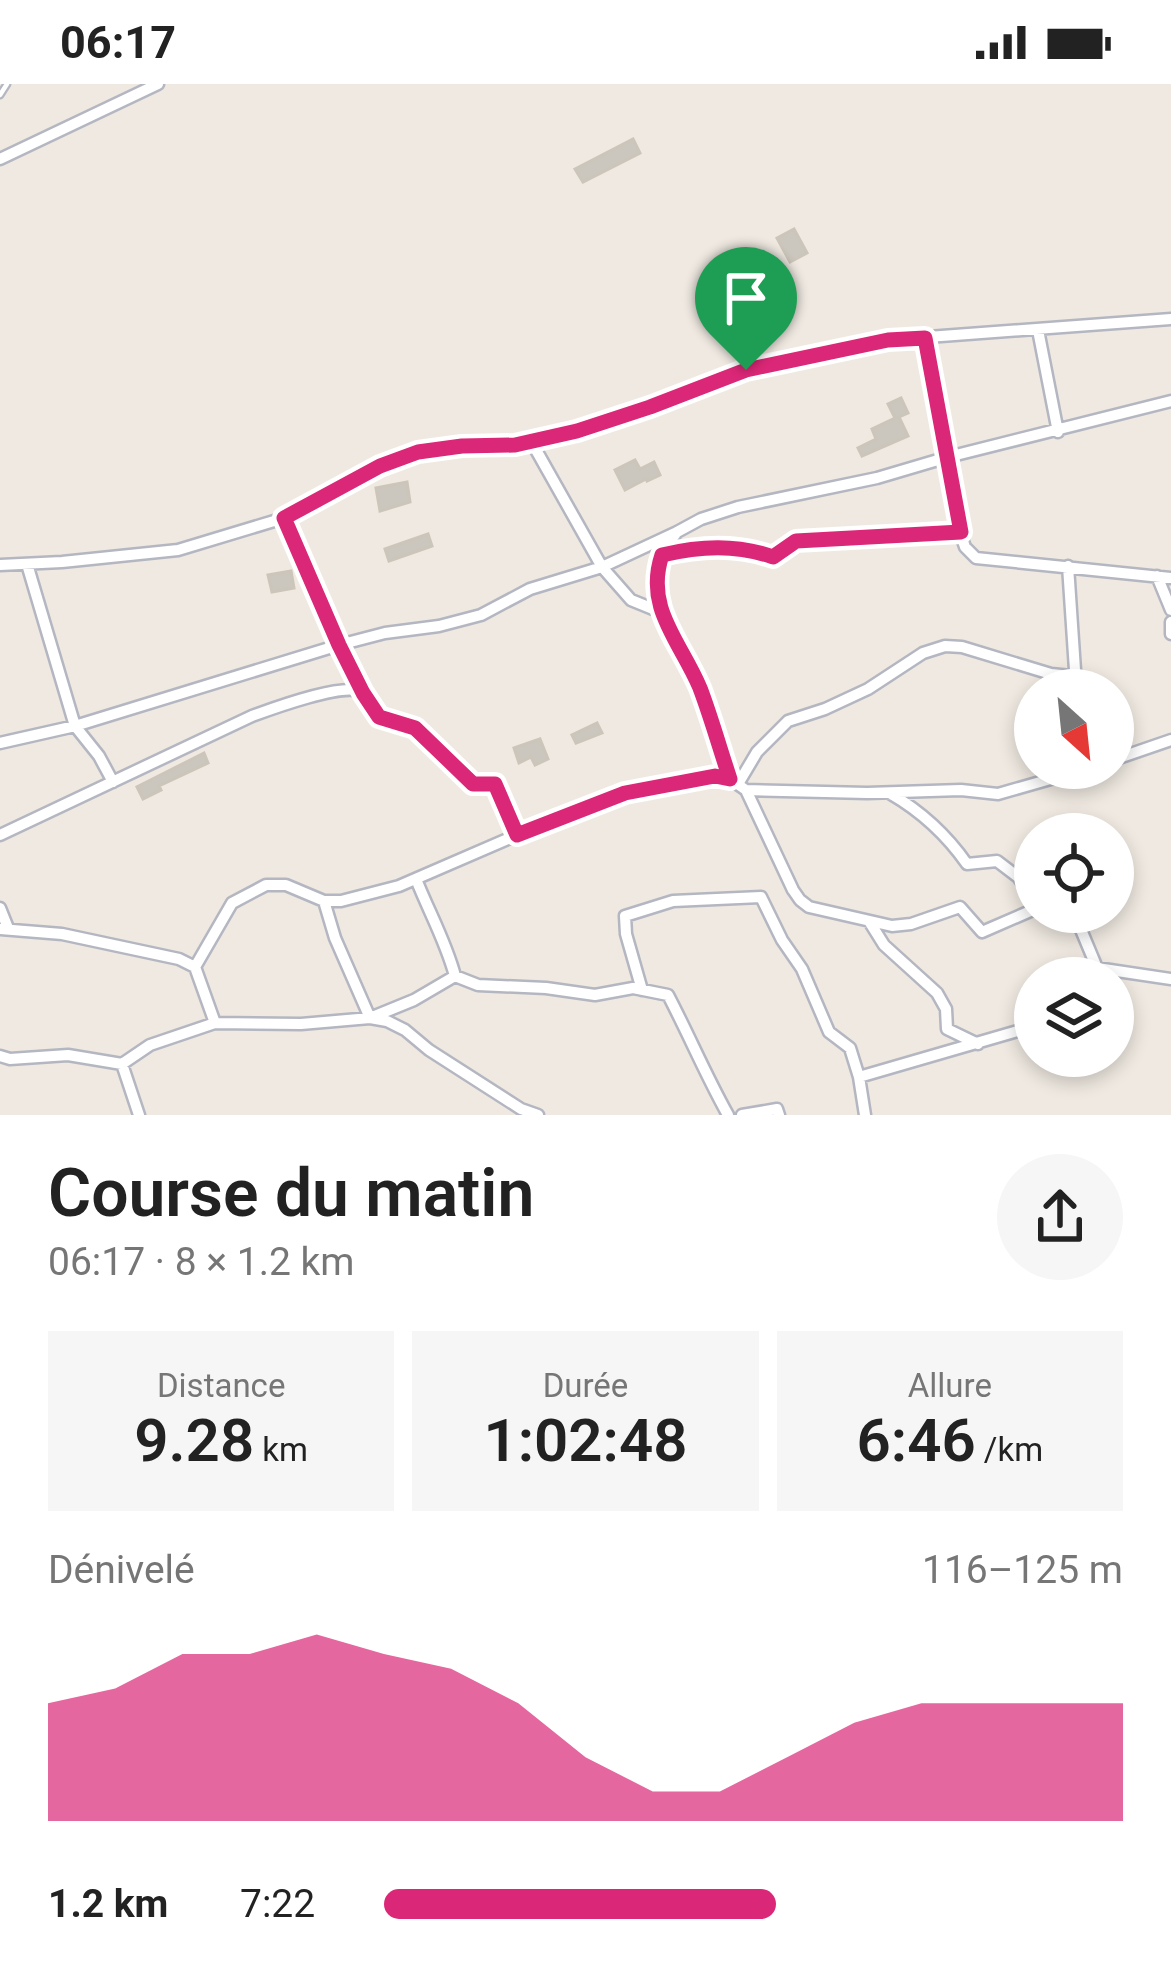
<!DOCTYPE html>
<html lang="fr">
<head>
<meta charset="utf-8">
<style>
  :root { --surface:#fff; --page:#f6f6f6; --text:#222; --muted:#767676; --accent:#db2777 }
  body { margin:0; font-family:Roboto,sans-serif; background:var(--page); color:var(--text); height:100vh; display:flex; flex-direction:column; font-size:45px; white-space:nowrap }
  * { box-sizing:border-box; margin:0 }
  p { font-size:39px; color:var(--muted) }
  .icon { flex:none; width:66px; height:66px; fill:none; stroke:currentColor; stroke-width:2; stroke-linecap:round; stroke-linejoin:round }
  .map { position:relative; height:1031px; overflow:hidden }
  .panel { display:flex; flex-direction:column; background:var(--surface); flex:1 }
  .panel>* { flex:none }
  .needle { width:78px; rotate:153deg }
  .buttons { position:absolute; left:1014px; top:585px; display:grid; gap:24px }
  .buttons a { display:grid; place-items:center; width:120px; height:120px; border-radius:50%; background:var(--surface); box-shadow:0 6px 18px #0003; font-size:60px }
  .pin { position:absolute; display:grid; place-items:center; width:102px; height:102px; color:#fff; margin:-123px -51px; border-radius:50% 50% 50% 0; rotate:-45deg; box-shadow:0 0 12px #0007 }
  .pin .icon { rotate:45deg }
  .round { display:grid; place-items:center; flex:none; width:126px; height:126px; border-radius:63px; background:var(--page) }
  .overview { display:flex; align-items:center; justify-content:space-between; height:204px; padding:0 48px }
  h1 { font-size:66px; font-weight:600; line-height:90px }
  .stats { display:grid; grid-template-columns:repeat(3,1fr); gap:18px; height:204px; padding:12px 48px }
  .stats div { display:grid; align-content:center; border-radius:0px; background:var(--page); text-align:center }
  .stats b { font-size:60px; font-weight:600 }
  .stats small { font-size:33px; font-weight:400 }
  .stats p { font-size:33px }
  .chart { height:336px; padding:24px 48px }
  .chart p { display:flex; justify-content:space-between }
  .chart svg { width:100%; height:216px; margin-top:12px; fill:var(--accent); opacity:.7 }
  ul { padding:0 48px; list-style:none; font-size:39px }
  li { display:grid; grid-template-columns:192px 144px 1fr; align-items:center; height:90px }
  li i { height:30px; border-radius:15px; background:var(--accent) }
  .status { display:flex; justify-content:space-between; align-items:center; height:84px; padding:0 60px; background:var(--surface); direction:ltr }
  .status svg { height:33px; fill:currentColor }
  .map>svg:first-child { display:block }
  .building { fill:#cbc7bf; stroke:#cbc5ba; stroke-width:3 }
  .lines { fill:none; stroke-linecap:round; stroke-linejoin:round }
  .lane-casing { stroke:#b4b7c1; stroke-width:9 }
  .street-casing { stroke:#b4b7c1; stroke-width:15 }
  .lane { stroke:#fff; stroke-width:4.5 }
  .street { stroke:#fff; stroke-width:10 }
  .route-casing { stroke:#fff; stroke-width:24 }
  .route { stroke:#db2777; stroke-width:15 }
</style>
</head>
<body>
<div class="status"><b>06:17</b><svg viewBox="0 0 49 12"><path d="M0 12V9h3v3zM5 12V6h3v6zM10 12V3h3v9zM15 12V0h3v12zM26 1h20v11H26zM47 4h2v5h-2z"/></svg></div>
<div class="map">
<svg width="1171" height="1031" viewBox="0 0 1171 1031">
  <rect width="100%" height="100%" fill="#efe9e1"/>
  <path class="building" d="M633 55 640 69 583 98 575 85Z
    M794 145 807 169 790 178 777 154Z
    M901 314 908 329 899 333 908 352 862 372 858 364 876 355 872 345 895 334 888 320Z
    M635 376 640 385 654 378 660 391 647 397 646 395 625 406 615 386Z
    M407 398 410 418 380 427 376 404Z
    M428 450 432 462 389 477 385 465Z
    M291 487 294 504 272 508 268 491Z
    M597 639 602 649 576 659 572 651Z
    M540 655 548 675 535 681 531 673 519 679 514 664Z
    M204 669 208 679 159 702 161 706 143 715 137 703Z"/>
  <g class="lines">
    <defs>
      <path id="lane" d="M0 11 7 0"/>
      <path id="street" d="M0 75 158 0
        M1038 246 1058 348
        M925 254 962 454 965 463 976 474 1171 494
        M531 357 602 483 631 516 663 529
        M284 434 361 606
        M662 471C700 462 736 460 773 473L796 457 961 447
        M27 480 75 642 339 561 385 549 439 542 481 531 530 505 602 483 677 448
        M0 481 62 478 178 466 284 434 380 382 418 368 462 362 515 361 577 347 649 323 746 286 888 256 1171 235
        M1157 492 1171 526
        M1171 538V550
        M1062 606 1075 586 1068 482
        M0 659 75 642 99 672 113 698
        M1113 676 1171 656
        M730 695 699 602 657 515 656 489 665 464 677 448 701 435 738 423 877 394 948 373 1171 317
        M738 700 757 668 788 637 825 625 868 605 923 569 945 562 962 563 1051 590 1071 592
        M746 706 867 709 961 706 998 710 1089 684
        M891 710C922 728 946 750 967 780L997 777 1018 793 1035 816
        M0 751 252 632C271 625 345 598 360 608 371 615 373 631 385 636 394 639 402 637 412 642 435 656 454 681 473 700H495L517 751
        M416 795C429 828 446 858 455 892
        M324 817 335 854 370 934 414 916 455 892 478 901 546 904 595 911 633 904 668 911C689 951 706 992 728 1031
        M0 824 8 844
        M1053 828 1077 836 1097 884 1087 894
        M869 837 884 861 937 909 946 925 947 945 978 960
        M0 845 62 850 179 875 195 883 215 939
        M195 883 232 819 266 801H286L324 817H341L399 802 517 751 625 709 715 692 730 695 746 706 793 806 800 816 809 823 892 842 911 840 960 823 982 848 1035 825
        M1097 884 1171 895
        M642 906 626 850 625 832 673 817 761 813 782 856 802 885 829 948 850 964 859 993 865 1031
        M0 972 10 975 68 971 122 980 150 961 215 939 301 940 370 934 387 937 405 946 429 966 521 1025 538 1031
        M122 980 139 1031
        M859 993 1021 946 1035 937
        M742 1031 777 1025 779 1031"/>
    </defs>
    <use href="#lane" class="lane-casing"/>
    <use href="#street" class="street-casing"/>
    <use href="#lane" class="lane"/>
    <use href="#street" class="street"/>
  </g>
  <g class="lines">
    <defs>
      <path id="route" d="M925 254 961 448 796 457 773 473C736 460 700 462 662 471 644 524 681 558 700 604 711 633 720 665 730 695L715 692 625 709 517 751 495 700H473L415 644 379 633 363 609 339 561 284 434 380 382 418 368 462 362 515 361 577 347 650 323 746 286 888 256Z"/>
    </defs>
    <use href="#route" class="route-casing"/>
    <use href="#route" class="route"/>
  </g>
</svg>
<div class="buttons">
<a><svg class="needle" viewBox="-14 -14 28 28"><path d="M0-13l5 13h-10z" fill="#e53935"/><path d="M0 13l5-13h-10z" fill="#767676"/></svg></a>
<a><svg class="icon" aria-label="locate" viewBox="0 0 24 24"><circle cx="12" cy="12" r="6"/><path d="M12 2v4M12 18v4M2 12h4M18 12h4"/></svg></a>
<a><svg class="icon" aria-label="layers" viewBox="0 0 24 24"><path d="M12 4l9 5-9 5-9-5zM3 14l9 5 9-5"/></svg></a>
</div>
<div class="pin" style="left:746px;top:286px;background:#1e9e55"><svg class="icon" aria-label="arrive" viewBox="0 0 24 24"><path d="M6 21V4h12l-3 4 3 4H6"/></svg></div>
</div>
<section class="panel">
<div class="overview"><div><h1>Course du matin</h1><p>06:17 · 8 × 1.2 km</p></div><a class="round"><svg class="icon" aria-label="share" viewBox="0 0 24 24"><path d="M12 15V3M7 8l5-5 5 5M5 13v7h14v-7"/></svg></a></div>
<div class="stats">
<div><p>Distance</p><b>9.28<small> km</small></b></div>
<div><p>Durée</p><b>1:02:48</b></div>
<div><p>Allure</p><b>6:46<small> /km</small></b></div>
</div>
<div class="chart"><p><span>Dénivelé</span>116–125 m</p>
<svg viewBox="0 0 160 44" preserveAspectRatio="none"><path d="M0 44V20L10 17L20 10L30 10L40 6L50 10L60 13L70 20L80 31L90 38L100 38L110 31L120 24L130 20L140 20L150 20L160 20V44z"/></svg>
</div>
<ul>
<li><b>1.2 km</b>7:22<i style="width:53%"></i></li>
</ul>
</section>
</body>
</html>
